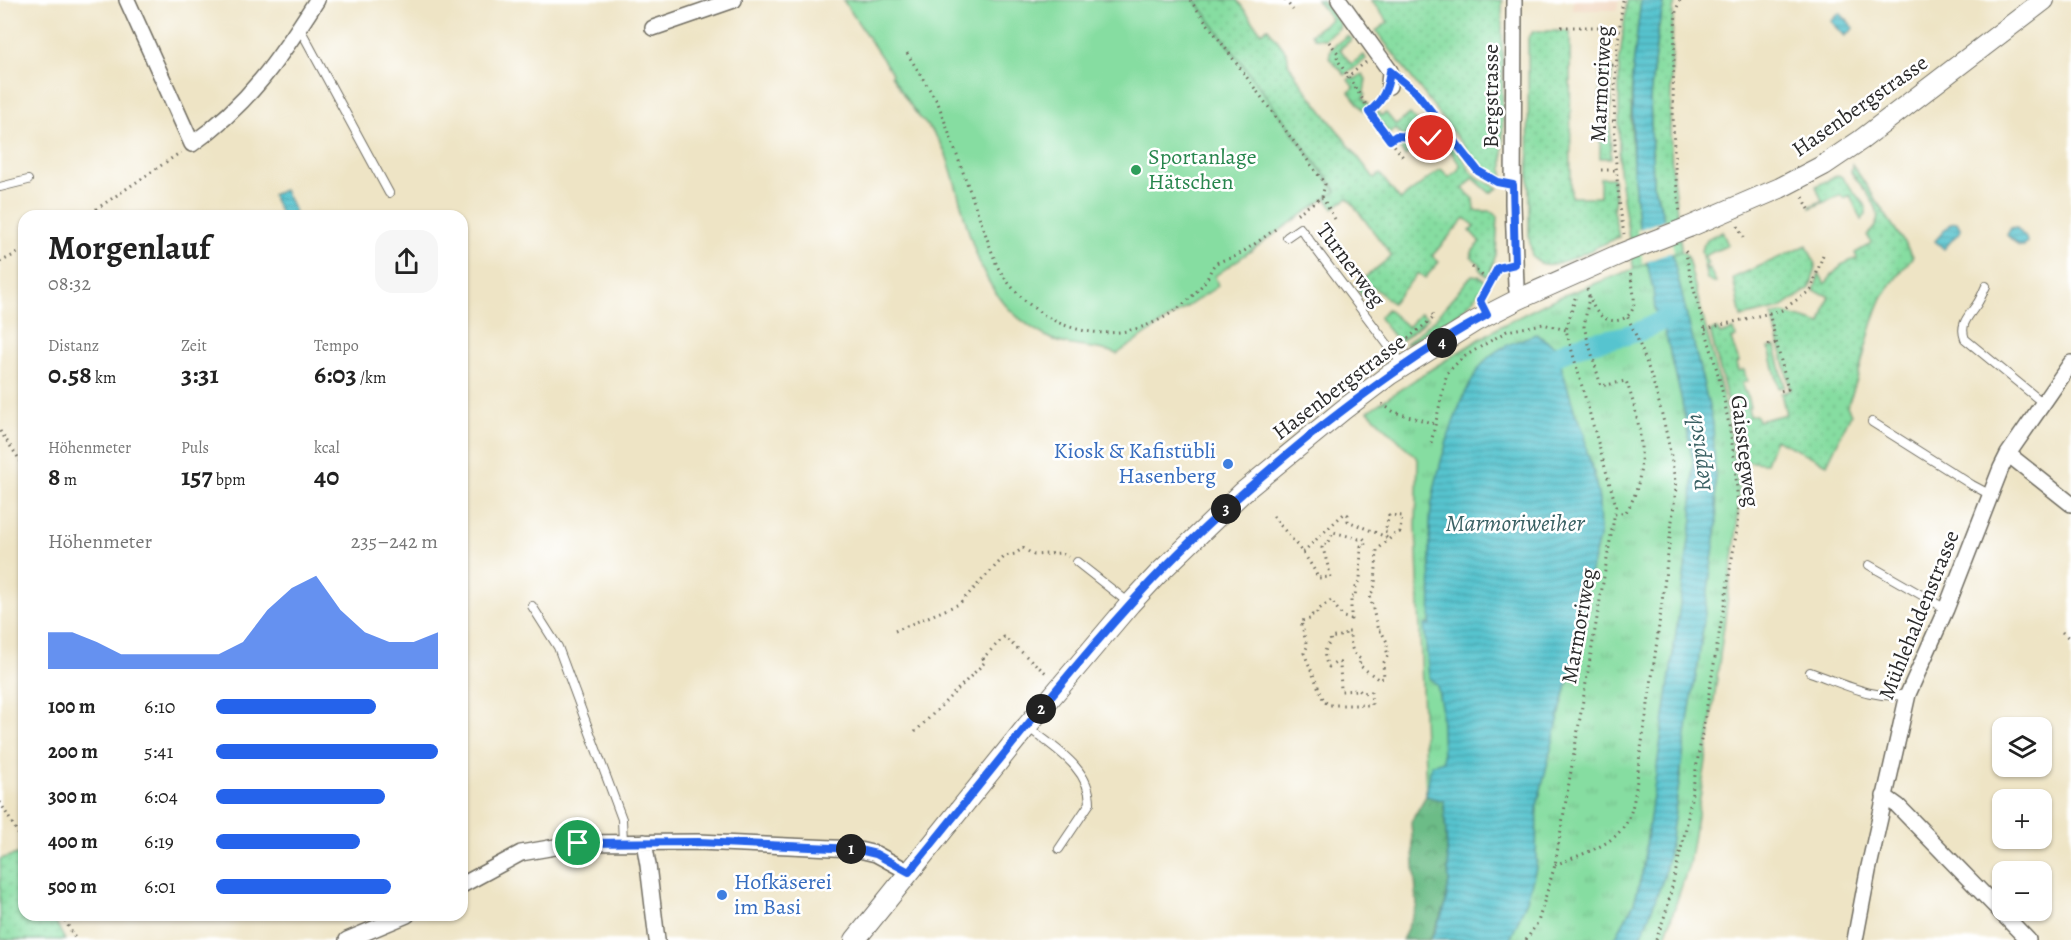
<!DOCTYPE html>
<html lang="de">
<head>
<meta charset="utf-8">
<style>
  :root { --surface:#fff; --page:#f6f6f6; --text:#222; --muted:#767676; --accent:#2563eb }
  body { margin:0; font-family:Alegreya,serif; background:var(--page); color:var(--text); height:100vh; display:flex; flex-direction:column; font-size:22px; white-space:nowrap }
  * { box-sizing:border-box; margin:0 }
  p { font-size:20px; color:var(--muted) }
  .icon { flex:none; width:33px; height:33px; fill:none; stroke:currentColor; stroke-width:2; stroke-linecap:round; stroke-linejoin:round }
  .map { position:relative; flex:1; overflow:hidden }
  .panel { position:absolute; left:18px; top:210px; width:450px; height:711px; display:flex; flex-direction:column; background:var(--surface); border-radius:18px; box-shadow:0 2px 4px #0004 }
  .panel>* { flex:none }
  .fabs { position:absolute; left:1992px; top:717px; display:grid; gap:12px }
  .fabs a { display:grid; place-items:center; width:60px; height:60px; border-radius:12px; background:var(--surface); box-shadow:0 2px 4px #0004; font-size:30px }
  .pin { position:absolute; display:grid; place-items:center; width:51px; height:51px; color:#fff; margin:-26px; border:3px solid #fff; border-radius:50%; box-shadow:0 2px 6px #0007 }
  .km { position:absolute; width:30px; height:30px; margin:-15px; border-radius:50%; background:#222; color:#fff; font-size:16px; line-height:30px; text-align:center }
  .round { display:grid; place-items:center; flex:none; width:63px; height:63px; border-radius:18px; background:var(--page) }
  .head { display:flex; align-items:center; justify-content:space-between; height:102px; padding:0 30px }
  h1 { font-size:33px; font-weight:600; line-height:45px }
  .metrics { display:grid; grid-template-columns:repeat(3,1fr); gap:9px; height:102px; padding:6px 30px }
  .metrics div { display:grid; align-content:center }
  .metrics b { font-size:26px; font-weight:600 }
  .metrics small { font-size:16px; font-weight:400 }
  .metrics p { font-size:16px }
  .chart { height:168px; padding:12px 30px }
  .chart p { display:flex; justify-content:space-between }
  .chart svg { width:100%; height:108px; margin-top:6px; fill:var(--accent); opacity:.7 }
  ul { padding:0 30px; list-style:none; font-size:20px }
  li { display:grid; grid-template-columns:96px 72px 1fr; align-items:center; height:45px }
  li i { height:15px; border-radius:8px; background:var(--accent) }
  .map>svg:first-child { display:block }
  .built { fill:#f1d5bd }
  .grass { fill:url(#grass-dots); stroke:#588466; stroke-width:1.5 }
  .forest { fill:url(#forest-crowns); stroke:#4c7459; stroke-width:1.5 }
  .park { fill:url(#park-tufts); stroke:#588466; stroke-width:1.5 }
  .garden { fill:#86dda1; stroke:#588466; stroke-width:1.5 }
  .water { fill:url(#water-rules); stroke:#41787d; stroke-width:1.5 }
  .pier { fill:#eee4c5 }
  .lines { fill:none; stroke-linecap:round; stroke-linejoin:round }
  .canal { stroke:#57c4cf; stroke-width:20 }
  .service-casing { stroke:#6f6c61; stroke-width:10 }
  .minor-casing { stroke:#6f6c61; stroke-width:18 }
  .tertiary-casing { stroke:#6f6c61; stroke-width:22 }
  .path { stroke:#6f6c61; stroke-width:3; stroke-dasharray:1.5 4.5; stroke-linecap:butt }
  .service { stroke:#fff; stroke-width:8 }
  .minor { stroke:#fff; stroke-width:15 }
  .tertiary { stroke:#fff; stroke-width:20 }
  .tertiary-bridge-casing { stroke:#6f6c61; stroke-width:22; stroke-linecap:butt }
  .tertiary-bridge { stroke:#fff; stroke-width:20 }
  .route-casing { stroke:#fff; stroke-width:12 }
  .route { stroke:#2563eb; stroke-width:8 }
  .leisure-dot { fill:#2e9e5b; stroke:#fff; stroke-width:2 }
  .shop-dot { fill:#3f7fe0; stroke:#fff; stroke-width:2 }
  .labels { text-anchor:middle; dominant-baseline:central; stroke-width:5; stroke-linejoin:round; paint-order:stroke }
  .street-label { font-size:22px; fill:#2b2b2b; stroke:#fff }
  .leisure-label { font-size:22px; fill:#27864d; stroke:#fff; text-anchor:start }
  .shop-label { font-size:22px; fill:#366cbe; stroke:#fff; text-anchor:end }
  .water-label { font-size:24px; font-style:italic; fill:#3a6164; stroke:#fff }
</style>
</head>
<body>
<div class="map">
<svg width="2071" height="940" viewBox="0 0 2071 940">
  <defs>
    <pattern id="grass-dots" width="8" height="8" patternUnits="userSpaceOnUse" patternTransform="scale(1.5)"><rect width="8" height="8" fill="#86dda1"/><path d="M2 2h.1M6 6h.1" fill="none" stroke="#74be8b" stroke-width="1.8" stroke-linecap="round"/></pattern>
    <pattern id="forest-crowns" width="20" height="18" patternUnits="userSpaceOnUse" patternTransform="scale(1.5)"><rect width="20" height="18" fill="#6cbc87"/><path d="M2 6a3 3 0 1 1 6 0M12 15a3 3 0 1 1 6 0" fill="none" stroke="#59996f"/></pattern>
    <pattern id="park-tufts" width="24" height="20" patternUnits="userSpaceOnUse" patternTransform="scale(1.5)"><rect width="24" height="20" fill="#86dda1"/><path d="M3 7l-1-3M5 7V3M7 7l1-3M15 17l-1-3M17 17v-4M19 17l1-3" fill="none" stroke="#74be8b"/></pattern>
    <pattern id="water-rules" width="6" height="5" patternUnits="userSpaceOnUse" patternTransform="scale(1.5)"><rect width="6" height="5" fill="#57c4cf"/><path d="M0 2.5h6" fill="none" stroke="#489fa8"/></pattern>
  </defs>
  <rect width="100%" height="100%" fill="#fff"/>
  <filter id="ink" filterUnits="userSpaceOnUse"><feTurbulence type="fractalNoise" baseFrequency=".0167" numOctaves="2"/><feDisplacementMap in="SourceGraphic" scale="12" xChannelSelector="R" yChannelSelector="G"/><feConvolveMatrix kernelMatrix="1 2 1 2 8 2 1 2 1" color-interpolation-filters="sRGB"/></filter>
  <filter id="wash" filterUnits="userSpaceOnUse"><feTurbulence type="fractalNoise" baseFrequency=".008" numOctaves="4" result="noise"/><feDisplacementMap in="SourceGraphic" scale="24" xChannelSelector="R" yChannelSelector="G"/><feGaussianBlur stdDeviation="1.35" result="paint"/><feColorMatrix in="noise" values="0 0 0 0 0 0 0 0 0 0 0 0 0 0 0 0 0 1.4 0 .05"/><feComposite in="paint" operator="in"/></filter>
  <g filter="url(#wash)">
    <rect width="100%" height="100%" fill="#eee4c5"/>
    <path class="built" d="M1573 0H1619L1617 10H1572Z"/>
    <path class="grass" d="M1195 0H1237L1261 32 1268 28 1287 53 1289 65 1304 87 1374 178 1380 174 1400 200 1441 169 1449 177 1458 170 1460 165 1412 94 1466 163C1470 176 1486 182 1498 188L1490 193 1473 178 1463 189 1474 199 1475 211H1490L1498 217 1496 254 1489 276 1487 277 1480 270V264L1471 257 1473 255 1471 253 1480 242 1470 231 1475 226 1465 218 1432 256 1439 262 1425 278 1418 273 1392 303 1372 286 1363 296 1358 290 1359 282 1392 256 1348 198 1333 208 1326 198 1336 190Z
      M1317 0H1322L1340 24 1339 28 1325 39 1314 38 1311 34 1331 19Z
      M1371 0H1502L1503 178 1496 177 1494 174 1481 169 1376 31 1388 22Z
      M1627 0H1641L1632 76 1631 120 1633 168 1638 220 1648 272 1638 300 1619 170V65Z
      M1665 0H1676L1673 10 1670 130 1672 167 1682 257 1673 261 1660 204 1653 184 1650 98 1658 29Z
      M1534 31H1570L1571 197H1600V178H1613L1615 199 1613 210 1619 237C1602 244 1559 268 1544 264 1539 263 1535 260 1532 256L1529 238 1528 38Z
      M1347 36 1352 39 1340 49 1351 64 1364 55 1366 59 1345 75 1329 58 1331 48Z
      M1600 68H1612L1610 119H1600Z
      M1362 74 1366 79 1364 92 1365 95 1363 98 1370 107 1364 111 1349 92 1354 88 1348 80 1352 77 1355 79Z
      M1378 111 1381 116 1386 113 1396 125 1410 114 1425 130 1422 143 1405 156 1396 143 1403 137 1396 129 1389 134 1374 114Z
      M1600 123H1610L1611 158H1600Z
      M1852 164 1913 256C1903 270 1890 284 1882 298 1866 332 1863 372 1847 406L1851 414 1827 464 1775 439 1766 463 1738 461 1733 422 1710 331 1717 329 1720 334 1734 330 1736 337 1731 339 1739 362 1736 363 1738 371 1744 370 1747 381 1742 383 1744 392H1746L1750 407 1748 408 1750 416 1756 415 1758 421 1786 414 1781 393 1791 390 1772 315 1783 313 1821 324 1829 296 1814 291 1819 273 1825 284 1841 265 1857 258 1855 253 1869 245 1871 242 1867 235C1894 214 1863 191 1851 172Z
      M1838 175 1842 177 1866 207V215L1861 220 1850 195 1843 198 1841 195 1810 208V206L1822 201 1816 186Z
      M1722 231 1728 245 1704 256 1708 264 1705 266 1707 269 1709 268 1716 282 1712 283 1707 279 1701 250 1707 239Z
      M1807 245 1816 267 1810 288 1781 308 1741 317 1733 278Z
      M1472 275 1479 276 1486 282 1475 298 1461 312 1410 343 1404 345 1434 320Z
      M1387 309 1408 327 1420 313 1428 318 1399 343 1379 318Z
      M1775 346 1785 387 1779 388 1769 348Z
      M21 853 24 859V915H52L65 940H0V859Z"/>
    <path class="forest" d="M1426 796 1444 801 1449 882 1445 907 1431 940H1402L1417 906 1411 822Z"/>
    <path class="park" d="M1681 251 1687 255 1726 408 1739 493 1737 529 1705 768 1689 864 1664 940H1429L1445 907 1449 882 1444 801 1426 796 1416 525 1418 459 1368 411 1425 373 1501 326 1554 299Z"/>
    <path class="garden" d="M843 0H1195L1336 191 1215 276 1218 286 1117 354C1095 345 1069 349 1047 337 969 296 972 224 945 152 940 140 929 127 922 120 911 109 900 88 891 75L892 73Z"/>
    <path class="water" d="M1641 0H1665L1658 29 1650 98 1653 184 1660 204 1713 423 1717 524 1698 665 1690 708 1670 846 1664 877 1640 940H1614L1634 903 1642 873 1692 519 1693 462 1681 397 1665 332 1655 311 1653 290 1638 220 1633 168 1632 76Z
      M1840 13 1854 28 1845 36 1831 21Z
      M284 190 295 212 282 216 272 195Z
      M1957 222 1961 230 1944 249 1935 241 1951 223Z
      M2016 227 2026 238 2027 242 2023 246H2019L2007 235 2011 228Z
      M1536 334 1556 347 1575 413 1584 432 1587 452 1594 473 1599 500 1600 534 1585 595 1575 652 1537 806 1536 868 1527 900 1510 940H1431L1445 907 1449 882 1444 801 1426 796 1431 765 1443 761 1441 706 1437 685 1429 678 1424 625 1430 624C1432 590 1429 556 1430 522 1431 483 1460 382 1490 356 1503 345 1520 340 1536 334Z"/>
    <path class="pier" d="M1666 219 1674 251 1643 263 1637 230Z"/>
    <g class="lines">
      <path class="canal" d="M1559 355C1583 340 1614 341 1640 331 1651 327 1662 320 1673 315"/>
    </g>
  </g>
  <g filter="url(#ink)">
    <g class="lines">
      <defs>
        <path id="service" d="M299 27 389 193
          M0 187 28 180
          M1287 237 1300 228 1403 365
          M1986 286C1983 292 1981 298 1977 304 1969 316 1959 324 1965 339L2043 403
          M1872 422 1972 485 1989 494
          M1077 562 1129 603
          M1869 565 1946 609
          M532 606 558 647 622 819 623 842
          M1810 672C1842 683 1874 701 1908 694
          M1028 727C1052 747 1090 767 1090 803L1059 849"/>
        <path id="minor" d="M127 0 192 144C249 104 280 58 317 0
          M1339 0 1390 71 1389 86
          M1514 0 1513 204 1516 286 1519 299
          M653 28 734 0
          M2008 454 2071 504
          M1884 796 1898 806 2028 940
          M644 842 648 865 657 940
          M462 885 521 853 578 843 698 842 855 849 876 854 909 872
          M347 940 407 915
          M1855 940 1868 871 1908 694 1946 609 2001 468 2008 454 2071 363"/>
        <path id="tertiary" d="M1689 227 1780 188 1824 165 1861 140 2044 0
          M855 940 1027 726 1130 604 1158 574 1243 492 1343 410 1389 375 1476 321 1519 299 1620 254"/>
      </defs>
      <use href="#service" class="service-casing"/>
      <use href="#minor" class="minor-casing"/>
      <use href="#tertiary" class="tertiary-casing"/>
      <path class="path" d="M1190 0 1325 184 1322 197 1295 215
        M1285 0 1293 10
        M1623 0C1612 79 1611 156 1624 234
        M1680 0 1676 10C1673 78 1670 145 1680 212
        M1561 27H1619
        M1603 27V66L1615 65
        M1329 42 1338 53 1337 59 1370 111
        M907 53 938 103 997 266C1035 331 1113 355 1177 309 1188 301 1198 291 1206 280 1209 276 1211 268 1215 264 1220 260 1230 259 1236 256 1250 248 1264 237 1277 228
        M1346 78 1366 62
        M1406 84 1416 92 1472 165 1477 171 1497 181
        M1369 112 1403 157
        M1366 115 1379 104 1382 99
        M1372 116 1371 119 1375 126
        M1600 121H1613
        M1387 143 1396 137 1431 138
        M1601 170H1615
        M1322 197 1335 219
        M1803 197 1809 209
        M86 216 181 152
        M1738 226 1743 238
        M0 262 24 250
        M1472 267 1490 282
        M1587 289C1590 298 1593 309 1600 315 1612 326 1632 320 1634 304 1635 293 1631 281 1630 270
        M1589 296 1584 327 1601 386 1626 381C1641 420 1651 474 1626 512L1615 514
        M1482 297 1498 269
        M1769 313 1788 389 1780 391
        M1705 329 1782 310 1811 290 1824 252
        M1403 342 1432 319 1434 316 1432 314
        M1768 345 1776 343
        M1382 404 1394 412 1435 424
        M0 431 24 466
        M1431 443 1447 373 1462 358 1507 331 1543 324 1566 330
        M1273 516C1286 533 1311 559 1318 578L1331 577 1324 552 1322 548 1323 544H1328L1333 532 1359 539 1363 538 1366 541 1364 546H1361L1360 581 1356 587 1355 597H1351V619L1343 617 1331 600 1318 610 1316 615H1312L1310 619 1301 621 1307 647 1304 653 1324 701 1329 705H1372L1371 692 1362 693 1359 690 1341 691 1340 663 1337 662 1329 667C1323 658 1323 649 1331 642L1330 638 1345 635V632H1350C1350 643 1351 654 1361 659L1359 665 1378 679 1384 678 1383 664 1388 655 1386 648 1388 644 1381 631H1378L1370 596 1375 586 1377 550 1396 533 1400 532 1402 516 1389 515 1385 532H1387L1386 537 1348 521V515L1345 513C1330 526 1317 539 1302 553
        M895 631 959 604 1005 556 1015 554 1023 548 1034 555 1061 553 1068 557
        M2062 632 2071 640
        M915 732 985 662 983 658 1004 637 1047 674
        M0 802 24 844
        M1555 865C1578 855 1611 847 1625 825 1636 809 1637 774 1640 754 1655 666 1665 577 1676 488 1668 430 1653 369 1627 316
        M62 915 76 940
        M1526 940 1538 922 1555 865 1616 506 1566 330 1576 295
        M1656 940 1666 912 1686 828 1737 529C1739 488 1734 449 1726 410 1716 355 1694 303 1685 248"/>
      <use href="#service" class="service"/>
      <use href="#minor" class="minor"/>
      <use href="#tertiary" class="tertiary"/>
      <defs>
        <path id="tertiary-bridge" d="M1620 254 1689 227"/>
      </defs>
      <use href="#tertiary-bridge" class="tertiary-bridge-casing"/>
      <use href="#tertiary-bridge" class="tertiary-bridge"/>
    </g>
  </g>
  <g class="lines" filter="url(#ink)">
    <defs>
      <path id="route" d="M578 843 698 842 855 849 876 854 909 872C983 782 1053 689 1132 602 1185 543 1245 489 1307 438 1364 393 1423 349 1487 315L1480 301 1498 268 1515 264 1513 185 1497 182 1478 171 1416 92 1390 71C1388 88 1383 101 1369 112L1390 140 1396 136 1431 138"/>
    </defs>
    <use href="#route" class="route-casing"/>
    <use href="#route" class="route"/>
  </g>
  <circle class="leisure-dot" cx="1136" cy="170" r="6"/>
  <g class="shop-dot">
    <circle cx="1228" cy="464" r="6"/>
    <circle cx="722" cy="895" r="6"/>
  </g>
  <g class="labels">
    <g class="street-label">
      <text transform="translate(1601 84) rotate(-87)">Marmoriweg</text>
      <text transform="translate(1491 96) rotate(-90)">Bergstrasse</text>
      <text transform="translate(1860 106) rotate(-35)">Hasenbergstrasse</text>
      <text transform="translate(1351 265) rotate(53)">Turnerweg</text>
      <text transform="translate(1339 387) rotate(-37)">Hasenbergstrasse</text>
      <text transform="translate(1745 451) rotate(83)">Gaisstegweg</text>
      <text transform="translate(1919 615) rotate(-68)">Mühlehaldenstrasse</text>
      <text transform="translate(1579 626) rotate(-80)">Marmoriweg</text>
    </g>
    <g class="leisure-label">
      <text x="1148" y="157">Sportanlage<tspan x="1148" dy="25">Hätschen</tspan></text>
    </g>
    <g class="shop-label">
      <text x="1216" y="451">Kiosk &amp; Kafistübli<tspan x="1216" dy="25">Hasenberg</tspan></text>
      <text x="734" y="882" text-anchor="start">Hofkäserei<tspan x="734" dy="25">im Basi</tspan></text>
    </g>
    <g class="water-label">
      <text transform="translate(1698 453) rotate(-97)">Reppisch</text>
      <text x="1515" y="523">Marmoriweiher</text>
    </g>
  </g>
</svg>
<div class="fabs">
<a><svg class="icon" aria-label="layers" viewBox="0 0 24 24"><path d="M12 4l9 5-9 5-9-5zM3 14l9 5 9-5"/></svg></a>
<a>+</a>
<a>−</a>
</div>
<div class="pin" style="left:578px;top:843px;background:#1e9e55"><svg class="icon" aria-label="arrive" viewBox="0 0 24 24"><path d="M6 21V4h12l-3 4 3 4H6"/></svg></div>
<div class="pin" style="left:1431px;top:138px;background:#d93025"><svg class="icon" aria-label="check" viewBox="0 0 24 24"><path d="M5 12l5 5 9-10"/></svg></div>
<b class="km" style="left:851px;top:849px">1</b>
<b class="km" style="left:1041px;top:709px">2</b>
<b class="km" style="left:1226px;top:509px">3</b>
<b class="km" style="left:1442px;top:343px">4</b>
<section class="panel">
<div class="head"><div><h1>Morgenlauf</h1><p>08:32</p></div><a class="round"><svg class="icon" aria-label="share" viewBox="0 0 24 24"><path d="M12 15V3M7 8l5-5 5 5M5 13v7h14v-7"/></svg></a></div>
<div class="metrics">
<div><p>Distanz</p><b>0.58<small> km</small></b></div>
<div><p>Zeit</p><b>3:31</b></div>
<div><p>Tempo</p><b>6:03<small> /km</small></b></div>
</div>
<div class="metrics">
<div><p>Höhenmeter</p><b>8<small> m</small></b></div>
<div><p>Puls</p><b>157<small> bpm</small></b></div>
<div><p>kcal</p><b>40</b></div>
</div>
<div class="chart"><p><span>Höhenmeter</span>235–242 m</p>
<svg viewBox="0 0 160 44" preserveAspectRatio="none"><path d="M0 44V29L10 29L20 33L30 38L40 38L50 38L60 38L70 38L80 33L90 20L100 11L110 6L120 20L130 29L140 33L150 33L160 29V44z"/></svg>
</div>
<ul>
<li><b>100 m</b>6:10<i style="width:72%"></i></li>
<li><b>200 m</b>5:41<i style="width:100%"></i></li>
<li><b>300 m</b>6:04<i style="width:76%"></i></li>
<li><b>400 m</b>6:19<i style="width:65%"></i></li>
<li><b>500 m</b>6:01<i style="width:79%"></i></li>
</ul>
</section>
</div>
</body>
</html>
